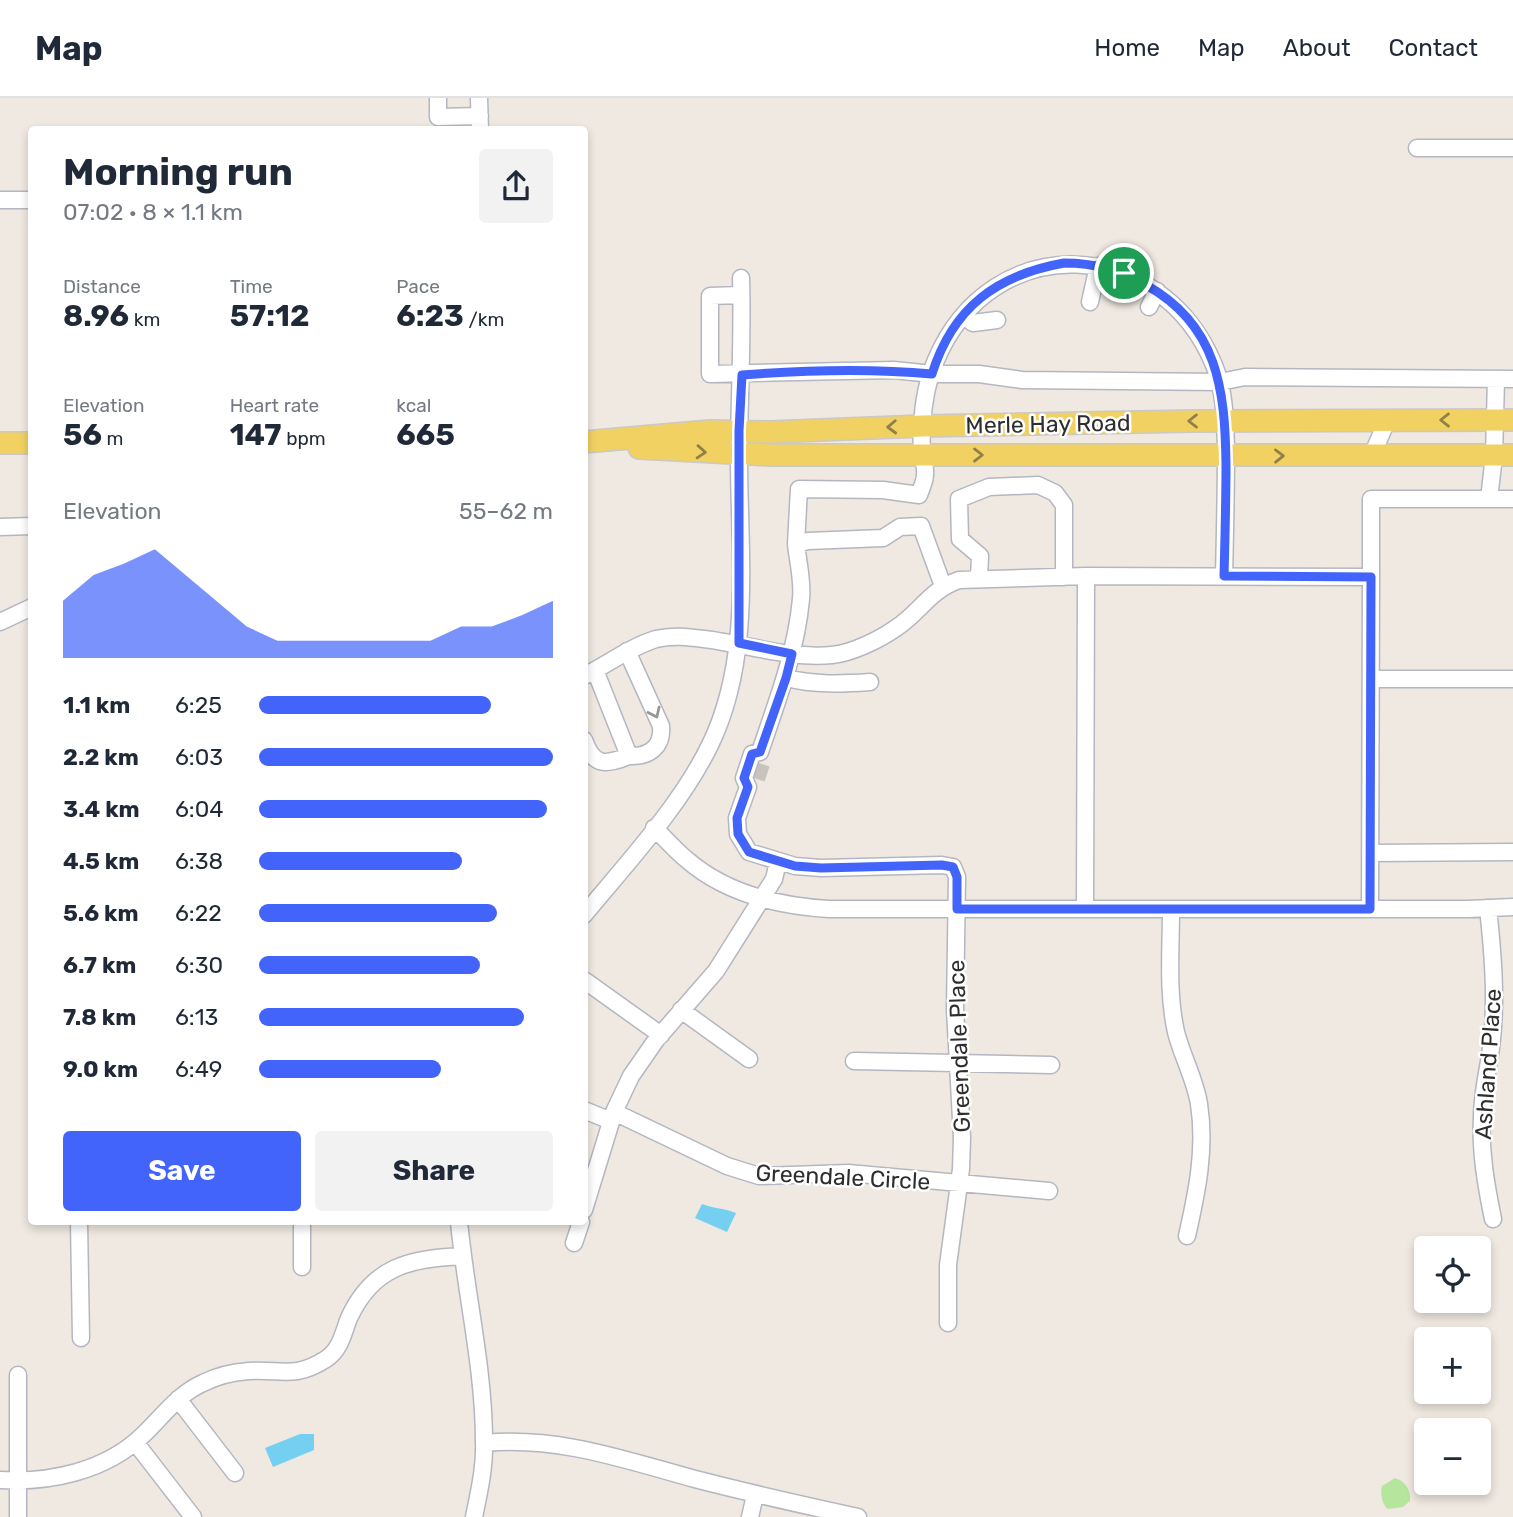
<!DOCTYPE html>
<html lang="en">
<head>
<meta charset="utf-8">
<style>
  :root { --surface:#fff; --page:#f2f2f3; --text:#1f2937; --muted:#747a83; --line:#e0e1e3; --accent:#4264fb }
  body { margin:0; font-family:Rubik,sans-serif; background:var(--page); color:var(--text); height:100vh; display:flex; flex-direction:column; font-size:26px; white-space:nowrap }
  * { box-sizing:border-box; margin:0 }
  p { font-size:23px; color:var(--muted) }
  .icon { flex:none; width:38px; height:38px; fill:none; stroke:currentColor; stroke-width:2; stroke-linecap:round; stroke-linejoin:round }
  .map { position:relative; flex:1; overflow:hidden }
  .panel { position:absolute; left:28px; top:28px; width:560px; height:1099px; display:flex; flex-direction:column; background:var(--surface); border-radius:7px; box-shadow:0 4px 10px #0003 }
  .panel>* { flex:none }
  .fabs { position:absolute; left:1414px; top:1138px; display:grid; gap:14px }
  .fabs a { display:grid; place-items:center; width:77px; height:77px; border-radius:7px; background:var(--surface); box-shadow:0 4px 10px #0003; font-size:35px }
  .pin { position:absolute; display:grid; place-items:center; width:60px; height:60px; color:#fff; margin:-30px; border:4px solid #fff; border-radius:50%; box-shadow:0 2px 7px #0007 }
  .round { display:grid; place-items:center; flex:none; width:74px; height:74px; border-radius:7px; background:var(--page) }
  .summary { display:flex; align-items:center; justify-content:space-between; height:119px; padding:0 35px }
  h1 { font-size:38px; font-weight:700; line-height:52px }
  .figures { display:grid; grid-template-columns:repeat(3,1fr); gap:10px; height:119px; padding:7px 35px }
  .figures div { display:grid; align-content:center }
  .figures b { font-size:30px; font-weight:700 }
  .figures small { font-size:19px; font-weight:400 }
  .figures p { font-size:19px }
  .chart { height:196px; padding:14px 35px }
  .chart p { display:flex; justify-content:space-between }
  .chart svg { width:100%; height:126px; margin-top:7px; fill:var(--accent); opacity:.7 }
  .cta { display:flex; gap:14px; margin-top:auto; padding:14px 35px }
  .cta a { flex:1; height:80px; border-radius:7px; background:var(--accent); color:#fff; font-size:28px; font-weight:700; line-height:80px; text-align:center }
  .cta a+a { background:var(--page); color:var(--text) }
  ul { padding:0 35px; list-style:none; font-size:23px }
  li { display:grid; grid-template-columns:112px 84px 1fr; align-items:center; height:52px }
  li i { height:18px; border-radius:9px; background:var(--accent) }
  header { display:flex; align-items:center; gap:42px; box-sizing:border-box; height:98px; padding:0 35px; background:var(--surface); border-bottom:2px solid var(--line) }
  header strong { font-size:33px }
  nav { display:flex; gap:38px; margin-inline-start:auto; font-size:24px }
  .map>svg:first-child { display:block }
  .park { fill:#b6e59e }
  .water { fill:#75cff0 }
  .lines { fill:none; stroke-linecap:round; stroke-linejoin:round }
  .minor-tunnel { stroke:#c8c4bd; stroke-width:16; stroke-dasharray:16 8; stroke-linecap:butt }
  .minor-casing { stroke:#b4b7c1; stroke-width:19 }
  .major-casing { stroke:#c9c9c9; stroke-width:24 }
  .minor { stroke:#fff; stroke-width:16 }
  .major { stroke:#f2d163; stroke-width:21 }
  .oneway { stroke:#908048 }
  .oneway2 { stroke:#969696 }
  .route-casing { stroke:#fff; stroke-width:14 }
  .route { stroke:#4264fb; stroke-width:9 }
  .labels { text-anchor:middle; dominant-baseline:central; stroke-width:5; stroke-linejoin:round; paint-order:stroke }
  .street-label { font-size:23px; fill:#2e2e2e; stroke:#fff }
</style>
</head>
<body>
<header>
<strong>Map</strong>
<nav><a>Home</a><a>Map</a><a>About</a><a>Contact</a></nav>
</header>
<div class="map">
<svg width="1513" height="1419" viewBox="0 0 1513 1419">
  <rect width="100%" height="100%" fill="#efe9e1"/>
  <path class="park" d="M1395 1380C1405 1383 1411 1392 1410 1403L1403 1409 1388 1411C1382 1407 1380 1395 1382 1388Z"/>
  <path class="water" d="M702 1106C714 1111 725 1110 736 1115L727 1134 695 1120Z
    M300 1336H314V1352L273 1369 265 1350Z"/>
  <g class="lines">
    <path class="minor-tunnel" d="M757 681 762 666"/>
    <defs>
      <path id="minor" d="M438 0V19L480 18
        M479 0 480 32
        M1417 50H1513
        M0 102H32
        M741 197 710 198V276L894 272 932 276H979L1022 282 1220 284 1245 279 1513 281
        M1090 204 1098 168
        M1149 209 1157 193
        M963 218 973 225 997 222
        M1372 357 1387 323
        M1489 401 1494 358 1496 281
        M0 429 32 428
        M796 446 799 391 883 392 919 397C921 391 925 383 925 377 926 370 923 362 922 356 922 347 921 338 922 329 923 306 927 283 936 262 992 130 1161 138 1214 267 1225 293 1225 323 1226 351 1226 393 1225 436 1224 478
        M1371 479V401H1513
        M979 481 980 458 960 441 959 401 989 389 1038 387 1055 395 1064 407V479
        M943 488 921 428 900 429 883 440 808 443 796 446C798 464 803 484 801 501 796 555 777 603 760 654L752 656 744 680 748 689 737 720 738 736 749 754 795 768 821 770 942 767 953 769 957 779 955 911 962 1040 961 1071 948 1167V1225
        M0 524 32 509
        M595 572 629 658C649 659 663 649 661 628L627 553
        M584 578C608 566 630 549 656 541 672 537 688 539 704 541 746 546 789 561 832 557 852 555 879 542 896 530 921 514 928 493 959 482L1086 478 1371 479 1370 811
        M786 580C815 587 841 586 870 584
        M1371 581H1513
        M584 642C594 669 605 667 629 658
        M654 730C665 740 675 752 686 761 726 796 777 808 829 811H1468L1513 809
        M1370 755 1513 754
        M1488 810C1493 856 1497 904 1491 950 1488 973 1482 996 1482 1019 1480 1053 1486 1087 1493 1121
        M1085 811 1086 478
        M1171 811C1171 851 1167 894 1176 934 1182 958 1195 981 1199 1006 1206 1051 1197 1094 1187 1138
        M584 817C627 765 681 707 710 647 753 559 739 455 739 360 739 300 743 240 741 180
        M584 882 661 937
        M681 912 749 961
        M854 963 1051 967
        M584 1012 611 1023
        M614 1014 727 1068 759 1078 848 1075 1049 1093
        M584 1112 614 1014 631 978 656 942 716 873 774 781 778 764
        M79 1124 81 1240
        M459 1124C466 1197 484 1270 484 1344 485 1369 479 1394 474 1419
        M574 1145 581 1124
        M302 1169V1124
        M18 1277V1419
        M178 1301 235 1375
        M135 1344 193 1419
        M484 1345C559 1338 625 1362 695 1381 749 1395 803 1407 858 1419
        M0 1382C50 1385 106 1373 143 1337 163 1318 178 1296 203 1285 217 1278 234 1274 249 1273 282 1271 295 1281 326 1261 341 1251 343 1235 349 1220 373 1168 409 1161 462 1158
        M750 1419 755 1397"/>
      <path id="major" d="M584 344 710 333 770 334 922 328 1194 323 1513 322
        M0 345H32
        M639 350 770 357H1513"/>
    </defs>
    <use href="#minor" class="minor-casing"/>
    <use href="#major" class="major-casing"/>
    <use href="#minor" class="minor"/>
    <use href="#major" class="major"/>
  </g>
  <defs><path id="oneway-chevron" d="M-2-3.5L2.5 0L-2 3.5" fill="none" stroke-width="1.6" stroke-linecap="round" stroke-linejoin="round" transform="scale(1.75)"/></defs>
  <g class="oneway">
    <use href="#oneway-chevron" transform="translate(1445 322) rotate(180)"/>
    <use href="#oneway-chevron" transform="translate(1193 323) rotate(180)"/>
    <use href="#oneway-chevron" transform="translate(892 329) rotate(178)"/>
    <use href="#oneway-chevron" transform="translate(701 354) rotate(4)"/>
    <use href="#oneway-chevron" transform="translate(978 357)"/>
    <use href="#oneway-chevron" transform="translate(1279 358) rotate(-1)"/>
  </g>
  <use class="oneway2" href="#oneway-chevron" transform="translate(655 615) rotate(65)"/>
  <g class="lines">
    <defs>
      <path id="route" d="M1064 165C1095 165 1119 172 1146 187 1218 227 1225 292 1226 366 1226 404 1225 441 1224 478L1371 479 1370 811H957V779L953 769 942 767 821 770 795 768 749 754 738 736 737 720 748 689 744 680 752 656 760 654 786 580 792 556 739 545V333L742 277C805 272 869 270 932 276 953 209 997 177 1064 165Z"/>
    </defs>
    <use href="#route" class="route-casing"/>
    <use href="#route" class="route"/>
  </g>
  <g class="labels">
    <g class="street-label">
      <text transform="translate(1048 326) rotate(-1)">Merle Hay Road</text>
      <text transform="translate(959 948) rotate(-92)">Greendale Place</text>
      <text transform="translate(1488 966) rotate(-86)">Ashland Place</text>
      <text transform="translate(843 1079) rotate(3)">Greendale Circle</text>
    </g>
  </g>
</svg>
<div class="fabs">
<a><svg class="icon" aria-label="locate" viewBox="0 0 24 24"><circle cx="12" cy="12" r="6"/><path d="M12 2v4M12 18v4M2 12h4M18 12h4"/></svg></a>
<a>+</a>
<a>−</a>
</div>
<div class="pin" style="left:1124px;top:175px;background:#1e9e55"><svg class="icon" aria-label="arrive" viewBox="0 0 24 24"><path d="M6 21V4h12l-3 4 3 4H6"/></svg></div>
<section class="panel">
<div class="summary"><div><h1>Morning run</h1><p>07:02 · 8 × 1.1 km</p></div><a class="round"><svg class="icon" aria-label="share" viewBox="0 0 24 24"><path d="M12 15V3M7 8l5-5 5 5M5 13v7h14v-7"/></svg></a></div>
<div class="figures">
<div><p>Distance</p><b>8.96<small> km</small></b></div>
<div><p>Time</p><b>57:12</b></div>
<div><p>Pace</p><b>6:23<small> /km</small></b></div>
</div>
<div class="figures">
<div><p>Elevation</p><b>56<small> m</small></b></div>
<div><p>Heart rate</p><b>147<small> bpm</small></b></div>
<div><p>kcal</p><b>665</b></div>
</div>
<div class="chart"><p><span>Elevation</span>55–62 m</p>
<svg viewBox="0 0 160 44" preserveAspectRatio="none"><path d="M0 44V24L10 15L20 11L30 6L40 15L50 24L60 33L70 38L80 38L90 38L100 38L110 38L120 38L130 33L140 33L150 29L160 24V44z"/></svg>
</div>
<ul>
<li><b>1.1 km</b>6:25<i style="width:79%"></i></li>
<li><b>2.2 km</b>6:03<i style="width:100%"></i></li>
<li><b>3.4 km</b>6:04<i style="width:98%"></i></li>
<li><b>4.5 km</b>6:38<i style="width:69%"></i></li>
<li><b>5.6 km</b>6:22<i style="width:81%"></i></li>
<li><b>6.7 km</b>6:30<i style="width:75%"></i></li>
<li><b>7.8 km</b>6:13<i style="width:90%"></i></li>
<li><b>9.0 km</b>6:49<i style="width:62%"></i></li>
</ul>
<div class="cta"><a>Save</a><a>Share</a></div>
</section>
</div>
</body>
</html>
